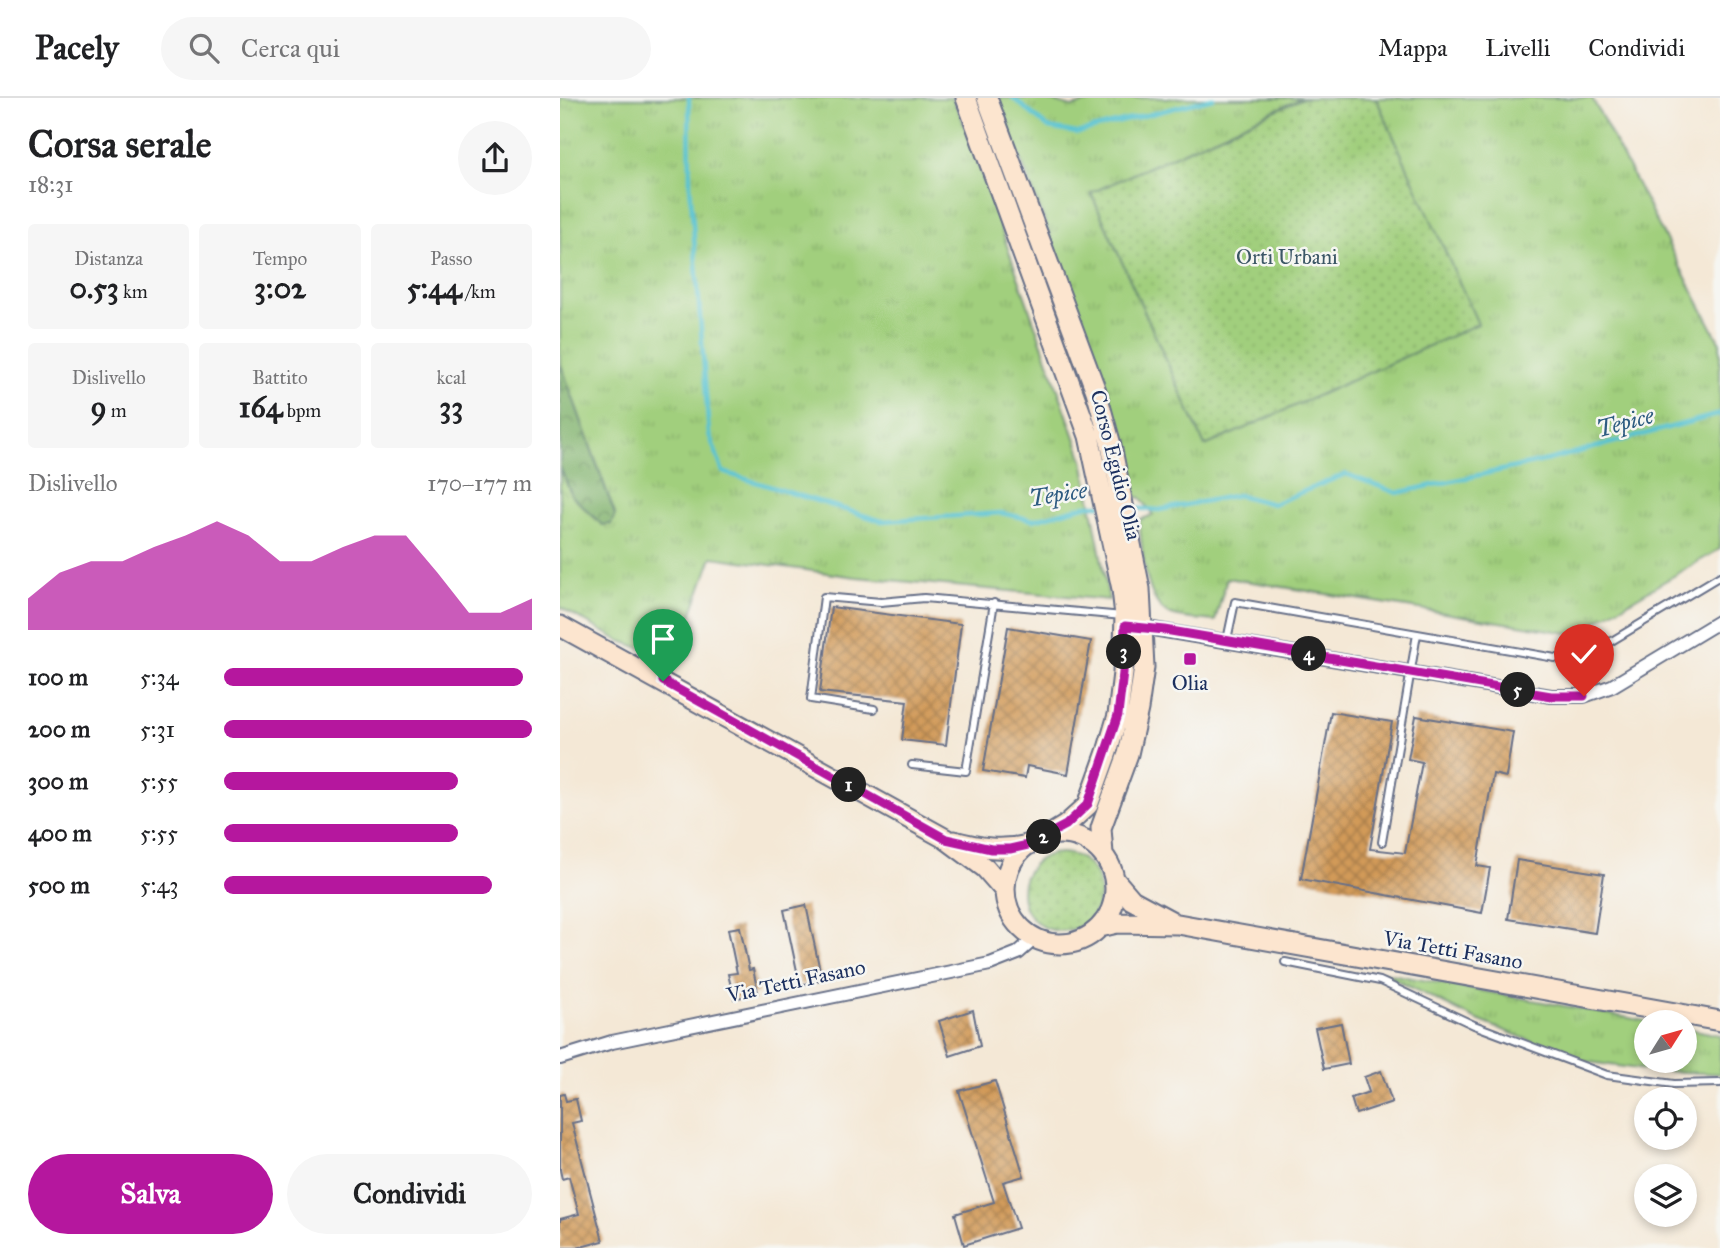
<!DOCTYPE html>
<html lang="it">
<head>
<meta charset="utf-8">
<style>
  :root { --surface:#fff; --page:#f6f6f6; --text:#202124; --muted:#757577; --line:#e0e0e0; --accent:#b5179e }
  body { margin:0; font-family:"IM FELL Great Primer",serif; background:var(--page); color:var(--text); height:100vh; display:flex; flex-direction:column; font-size:26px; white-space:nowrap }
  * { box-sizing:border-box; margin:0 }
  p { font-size:23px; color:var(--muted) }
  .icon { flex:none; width:38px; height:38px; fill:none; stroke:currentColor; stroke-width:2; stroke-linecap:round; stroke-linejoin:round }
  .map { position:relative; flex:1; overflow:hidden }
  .side { display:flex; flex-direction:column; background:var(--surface); width:560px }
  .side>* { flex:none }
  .needle { width:46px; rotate:53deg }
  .fabs { position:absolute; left:1074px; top:912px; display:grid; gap:14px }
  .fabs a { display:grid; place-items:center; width:63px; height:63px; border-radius:50%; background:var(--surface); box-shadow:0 4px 10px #0003; font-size:35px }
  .pin { position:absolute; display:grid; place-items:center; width:60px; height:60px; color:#fff; margin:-72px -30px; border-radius:50% 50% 50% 0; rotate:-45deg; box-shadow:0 0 7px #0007 }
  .pin .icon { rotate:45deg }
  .km { position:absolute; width:35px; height:35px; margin:-18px; border-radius:50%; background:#222; color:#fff; font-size:19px; line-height:35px; text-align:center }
  .round { display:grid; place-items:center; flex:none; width:74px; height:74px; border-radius:37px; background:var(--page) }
  .headline { display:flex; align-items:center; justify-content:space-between; height:119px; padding:0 28px }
  h1 { font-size:38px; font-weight:800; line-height:52px }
  .metrics { display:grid; grid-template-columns:repeat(3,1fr); gap:10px; height:119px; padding:7px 28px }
  .metrics div { display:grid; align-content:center; border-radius:7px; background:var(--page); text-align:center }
  .metrics b { font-size:30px; font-weight:800 }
  .metrics small { font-size:19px; font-weight:400 }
  .metrics p { font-size:19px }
  .chart { height:196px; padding:14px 28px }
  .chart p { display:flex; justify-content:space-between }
  .chart svg { width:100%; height:126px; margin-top:7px; fill:var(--accent); opacity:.7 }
  .action { display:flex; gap:14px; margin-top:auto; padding:14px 28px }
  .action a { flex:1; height:80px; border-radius:42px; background:var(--accent); color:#fff; font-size:28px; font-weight:800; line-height:80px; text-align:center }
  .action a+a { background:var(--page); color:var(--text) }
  ul { padding:0 28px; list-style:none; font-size:23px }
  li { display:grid; grid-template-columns:112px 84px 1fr; align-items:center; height:52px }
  li i { height:18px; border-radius:9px; background:var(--accent) }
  header { display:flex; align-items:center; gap:42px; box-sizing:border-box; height:98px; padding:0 35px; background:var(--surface); border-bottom:2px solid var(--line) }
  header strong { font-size:33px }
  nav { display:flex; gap:38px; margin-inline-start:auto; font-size:24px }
  .search { width:490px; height:63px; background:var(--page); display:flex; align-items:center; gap:18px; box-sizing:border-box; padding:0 24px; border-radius:38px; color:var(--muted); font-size:26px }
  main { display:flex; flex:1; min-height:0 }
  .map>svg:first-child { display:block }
  .grass { fill:url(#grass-tufts); stroke:#5e7f6e; stroke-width:2 }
  .forest { fill:url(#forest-crowns); stroke:#4e7065; stroke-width:2 }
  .garden { fill:url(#garden-dots); stroke:#5e7f6e; stroke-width:2 }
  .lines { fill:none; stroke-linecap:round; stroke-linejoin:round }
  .stream { stroke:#58c3d2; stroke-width:4.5 }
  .building { fill:url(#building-cross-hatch) }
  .lane-casing { stroke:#677088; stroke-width:10 }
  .street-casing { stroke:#677088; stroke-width:16 }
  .secondary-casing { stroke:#677088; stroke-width:23 }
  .lane { stroke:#fff; stroke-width:6 }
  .street { stroke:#fff; stroke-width:12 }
  .secondary { stroke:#fce5cf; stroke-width:19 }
  .route-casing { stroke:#fff; stroke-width:14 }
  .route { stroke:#b5179e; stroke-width:9 }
  .poi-dot { fill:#b5179e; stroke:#f6f6f2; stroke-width:2.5 }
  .labels { text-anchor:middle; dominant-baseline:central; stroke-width:5; stroke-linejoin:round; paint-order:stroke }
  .park-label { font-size:21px; fill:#3c5766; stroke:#f6f6f2 }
  .street-label { font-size:21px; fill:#1b2f5e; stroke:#f6f6f2 }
  .poi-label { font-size:21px; fill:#1b2f5e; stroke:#f6f6f2 }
  .water-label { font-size:23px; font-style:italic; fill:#2d5b81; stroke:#f6f6f2 }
</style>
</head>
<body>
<header>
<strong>Pacely</strong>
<div class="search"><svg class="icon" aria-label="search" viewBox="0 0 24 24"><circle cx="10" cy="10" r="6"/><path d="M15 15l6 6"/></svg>Cerca qui</div>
<nav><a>Mappa</a><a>Livelli</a><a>Condividi</a></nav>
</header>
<main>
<section class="side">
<div class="headline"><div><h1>Corsa serale</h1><p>18:31</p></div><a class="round"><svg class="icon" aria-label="share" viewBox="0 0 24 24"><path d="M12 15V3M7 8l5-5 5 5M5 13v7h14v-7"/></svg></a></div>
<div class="metrics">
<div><p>Distanza</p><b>0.53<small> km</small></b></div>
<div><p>Tempo</p><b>3:02</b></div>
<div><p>Passo</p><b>5:44<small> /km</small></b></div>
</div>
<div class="metrics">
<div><p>Dislivello</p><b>9<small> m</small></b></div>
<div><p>Battito</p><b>164<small> bpm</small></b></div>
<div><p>kcal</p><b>33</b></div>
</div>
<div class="chart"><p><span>Dislivello</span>170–177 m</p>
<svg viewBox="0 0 160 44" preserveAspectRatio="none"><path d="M0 44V33L10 24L20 20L30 20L40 15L50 11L60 6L70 11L80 20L90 20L100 15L110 11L120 11L130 24L140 38L150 38L160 33V44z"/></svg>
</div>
<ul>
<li><b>100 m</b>5:34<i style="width:97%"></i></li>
<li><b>200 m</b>5:31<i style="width:100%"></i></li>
<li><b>300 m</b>5:55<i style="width:76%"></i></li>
<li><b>400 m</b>5:55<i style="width:76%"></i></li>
<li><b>500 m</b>5:43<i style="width:87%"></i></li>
</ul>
<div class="action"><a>Salva</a><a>Condividi</a></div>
</section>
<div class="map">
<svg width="1160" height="1150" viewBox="0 0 1160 1150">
  <defs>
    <pattern id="grass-tufts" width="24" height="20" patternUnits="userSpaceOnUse" patternTransform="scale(1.75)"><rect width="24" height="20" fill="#a1cf7d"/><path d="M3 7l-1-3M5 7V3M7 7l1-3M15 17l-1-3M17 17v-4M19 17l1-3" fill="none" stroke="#8ab26e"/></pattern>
    <pattern id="forest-crowns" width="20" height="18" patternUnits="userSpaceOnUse" patternTransform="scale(1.75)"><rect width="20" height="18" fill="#80b26c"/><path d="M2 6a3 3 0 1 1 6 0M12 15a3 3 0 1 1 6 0" fill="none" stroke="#68915c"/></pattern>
    <pattern id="garden-dots" width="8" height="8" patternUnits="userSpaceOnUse" patternTransform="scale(1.75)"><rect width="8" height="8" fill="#a1cf7d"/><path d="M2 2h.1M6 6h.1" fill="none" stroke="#8ab26e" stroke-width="1.8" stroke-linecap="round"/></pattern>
    <pattern id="building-cross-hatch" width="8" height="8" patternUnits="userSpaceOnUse" patternTransform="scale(1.75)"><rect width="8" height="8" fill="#d19a58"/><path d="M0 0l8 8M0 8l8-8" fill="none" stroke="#a97e4c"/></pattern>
  </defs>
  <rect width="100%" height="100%" fill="#f6f6f2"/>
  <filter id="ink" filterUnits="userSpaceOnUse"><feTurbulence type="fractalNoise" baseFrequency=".0143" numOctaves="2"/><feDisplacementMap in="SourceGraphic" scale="14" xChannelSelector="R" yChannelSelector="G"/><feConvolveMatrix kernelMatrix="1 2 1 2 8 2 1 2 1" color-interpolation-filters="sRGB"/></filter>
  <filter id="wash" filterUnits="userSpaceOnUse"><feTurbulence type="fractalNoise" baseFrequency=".00686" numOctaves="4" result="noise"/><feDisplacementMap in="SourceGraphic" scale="28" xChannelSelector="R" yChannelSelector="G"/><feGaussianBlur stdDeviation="1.57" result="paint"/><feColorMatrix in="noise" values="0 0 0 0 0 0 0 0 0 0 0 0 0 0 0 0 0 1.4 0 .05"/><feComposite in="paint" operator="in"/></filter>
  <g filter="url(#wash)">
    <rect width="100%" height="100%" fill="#f4e8d6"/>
    <path class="grass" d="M0 0H392L401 18 523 362 549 502 296 479 152 459 115 562 58 542 0 509V369L12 398 51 426 55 416 0 264Z
      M437 0H481L512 9 543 0H742L531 95 645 348 917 226 816 0H1032L1160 245V451L1014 536 667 480 655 523C642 521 624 522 611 517 584 507 582 447 579 422L593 417 581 400 576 399 565 345 508 184Z
      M820 874 1091 924H1087V962H1125V930L1160 937V976L1085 972 1022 963 915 921Z"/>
    <path class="forest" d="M0 264 55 417 51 426 42 427 12 398 0 369Z"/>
    <path class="garden" d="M743 0H816L918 226 645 348 531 95Z
      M462 794a39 39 0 1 1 78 0a39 39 0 1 1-78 0Z"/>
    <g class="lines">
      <path class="stream" d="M129 0 130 87 149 336 163 374 322 423 441 415 473 422 528 407H540
        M453 0 489 30 517 35 653 0
        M570 410 599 412 678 397 713 406 786 376 837 395 988 362 1160 316"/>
    </g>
    <g id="blocks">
      <path class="building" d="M271 509 401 526 386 647 342 642 347 603 260 594Z
        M448 529 531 543 508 676 467 668 465 680 423 673Z
        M771 614 832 624 810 751 845 755 862 664 848 661 856 618 953 634 946 679 933 676 917 768 930 770 922 815 741 781Z
        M957 762 1044 776 1035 835 948 821Z
        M246 807 262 882 240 887 224 812Z
        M180 829 189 872 193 871 198 895 174 901 168 876 177 875 168 831Z
        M413 912 420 948 390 958 379 923Z
        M781 925 789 966 764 971 755 930Z
        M821 973 832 1004 796 1016 791 1000 809 994 804 979Z
        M435 983 464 1078 443 1084 458 1130 404 1147 395 1116 434 1104 399 993Z
        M4 996 6 1003 16 1001 21 1023 12 1025 43 1143 17 1150H0V1121L19 1116 9 1079 2 1081 0 1072V997Z"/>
    </g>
  </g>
  <g filter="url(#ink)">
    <use href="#blocks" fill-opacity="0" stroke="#677088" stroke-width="2"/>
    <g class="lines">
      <defs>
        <path id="lane" d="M667 542 675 504 1001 561 1018 560 1040 550 1160 478
          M1018 560 1024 598
          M314 611 251 601 264 499 321 504 364 500 563 518
          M352 667 406 673 434 505
          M822 744 857 536
          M725 864 820 883 914 927 1047 977 1114 986 1160 985"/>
        <path id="street" d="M575 528 991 598H1024L1052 588 1160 523
          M0 960 52 944 430 866 458 855 475 840"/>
        <path id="secondary" d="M406 0 529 338 562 491 565 518 563 575 558 617 547 654 528 707 506 727 488 738
          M427 0 536 293 551 347 580 491 584 569 578 611 568 656 541 730 543 756
          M0 528 386 741 425 770 445 793
          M445 791a55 55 0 1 1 110 0a55 55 0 1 1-110 0Z
          M394 743C420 750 441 753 468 747
          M554 781 572 802 611 823
          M540 829 557 825 618 826 1160 923"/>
      </defs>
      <use href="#lane" class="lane-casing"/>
      <use href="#street" class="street-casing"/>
      <use href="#secondary" class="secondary-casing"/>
      <use href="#lane" class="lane"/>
      <use href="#street" class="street"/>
      <use href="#secondary" class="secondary"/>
    </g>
  </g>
  <g class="lines" filter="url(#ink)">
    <defs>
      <path id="route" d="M103 583 386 741 431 751H450L468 747 506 727 528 706 558 617 563 575 565 528 605 532 991 598H1024"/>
    </defs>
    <use href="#route" class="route-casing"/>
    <use href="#route" class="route"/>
  </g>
  <rect class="poi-dot" x="623" y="554" width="14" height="14" rx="3.5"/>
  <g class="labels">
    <g class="park-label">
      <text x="727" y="159">Orti Urbani</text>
    </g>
    <g class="street-label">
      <text transform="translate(556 367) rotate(76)">Corso Egidio Olia</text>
      <text transform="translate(893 852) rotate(10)">Via Tetti Fasano</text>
      <text transform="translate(236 883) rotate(-12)">Via Tetti Fasano</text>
    </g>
    <g class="poi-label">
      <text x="630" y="585">Olia</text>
    </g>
    <g class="water-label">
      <text transform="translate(1065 324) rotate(-15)">Tepice</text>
      <text transform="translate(498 396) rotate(-9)">Tepice</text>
    </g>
  </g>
</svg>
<div class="fabs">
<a><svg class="needle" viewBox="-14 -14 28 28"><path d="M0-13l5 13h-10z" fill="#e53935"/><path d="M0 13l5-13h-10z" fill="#757577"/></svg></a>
<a><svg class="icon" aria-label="locate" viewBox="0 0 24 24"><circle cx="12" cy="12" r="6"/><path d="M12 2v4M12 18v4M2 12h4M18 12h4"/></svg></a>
<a><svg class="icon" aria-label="layers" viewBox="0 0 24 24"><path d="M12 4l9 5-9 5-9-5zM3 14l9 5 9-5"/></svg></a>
</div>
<div class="pin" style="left:103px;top:583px;background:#1e9e55"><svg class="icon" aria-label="arrive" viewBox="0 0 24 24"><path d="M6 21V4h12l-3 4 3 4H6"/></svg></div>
<div class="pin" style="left:1024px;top:598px;background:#d93025"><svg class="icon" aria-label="check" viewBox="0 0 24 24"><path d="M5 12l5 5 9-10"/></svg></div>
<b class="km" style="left:289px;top:687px">1</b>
<b class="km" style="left:484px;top:739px">2</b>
<b class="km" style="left:564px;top:554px">3</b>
<b class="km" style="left:749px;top:556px">4</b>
<b class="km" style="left:958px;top:592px">5</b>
</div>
</main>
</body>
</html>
